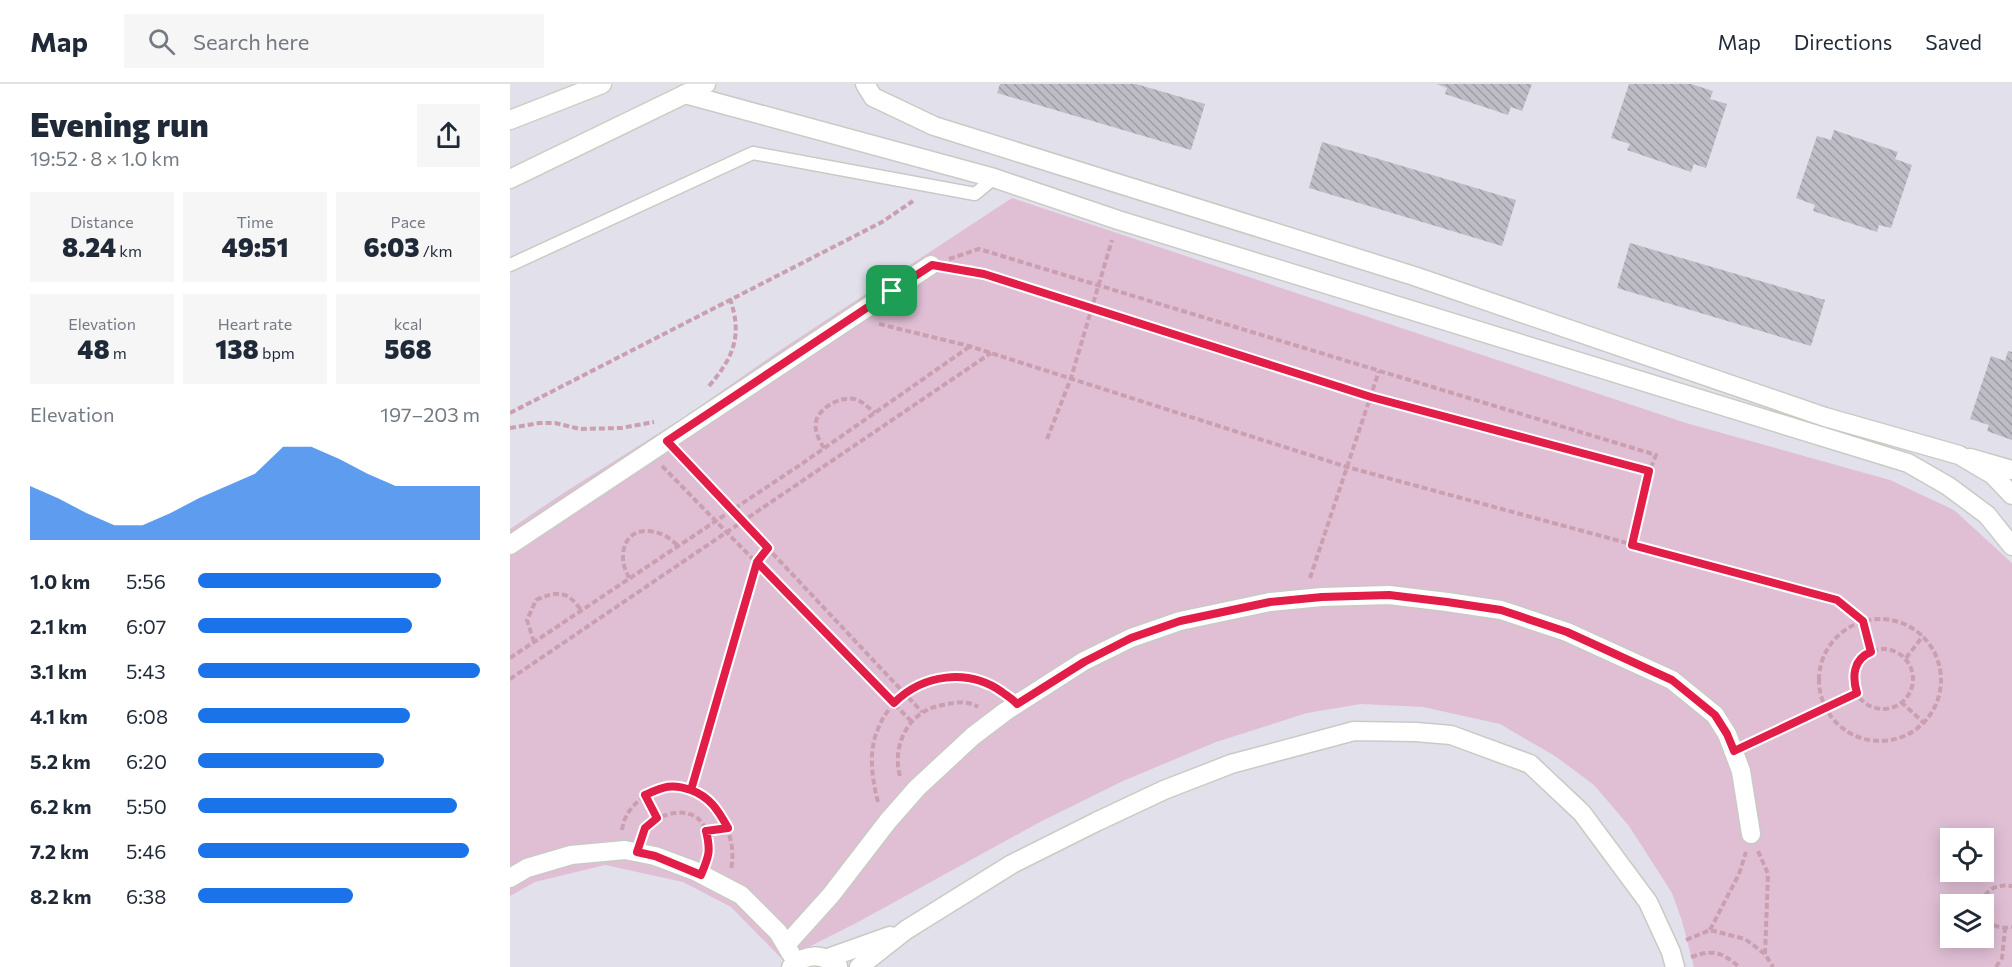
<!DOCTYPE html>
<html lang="en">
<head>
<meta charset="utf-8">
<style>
  :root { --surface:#fff; --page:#f6f6f7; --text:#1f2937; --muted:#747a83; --line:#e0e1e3; --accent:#1a73e8 }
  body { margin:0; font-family:Commissioner,sans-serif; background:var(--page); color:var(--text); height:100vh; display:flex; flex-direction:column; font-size:22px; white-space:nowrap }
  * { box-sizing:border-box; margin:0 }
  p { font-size:20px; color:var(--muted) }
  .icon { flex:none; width:33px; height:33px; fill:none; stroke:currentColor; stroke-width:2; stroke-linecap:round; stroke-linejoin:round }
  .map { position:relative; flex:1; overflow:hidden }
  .side { display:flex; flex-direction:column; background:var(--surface); width:510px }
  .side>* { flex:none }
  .fabs { position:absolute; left:1430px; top:744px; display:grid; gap:12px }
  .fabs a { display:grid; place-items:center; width:54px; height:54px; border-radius:0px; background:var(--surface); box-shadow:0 3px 15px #0003; font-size:30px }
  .pin { position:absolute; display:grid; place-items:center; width:51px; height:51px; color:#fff; margin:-26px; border-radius:12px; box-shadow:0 3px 9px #0006 }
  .round { display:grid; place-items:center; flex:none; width:63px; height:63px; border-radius:0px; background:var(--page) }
  .overview { display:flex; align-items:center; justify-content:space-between; height:102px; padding:0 30px }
  h1 { font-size:33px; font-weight:800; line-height:45px }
  .metrics { display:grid; grid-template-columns:repeat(3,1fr); gap:9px; height:102px; padding:6px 30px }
  .metrics div { display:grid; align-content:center; border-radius:0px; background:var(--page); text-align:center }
  .metrics b { font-size:26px; font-weight:800 }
  .metrics small { font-size:16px; font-weight:400 }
  .metrics p { font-size:16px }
  .chart { height:168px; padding:12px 30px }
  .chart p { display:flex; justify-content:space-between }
  .chart svg { width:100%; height:108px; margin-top:6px; fill:var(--accent); opacity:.7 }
  ul { padding:0 30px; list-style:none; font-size:20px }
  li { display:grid; grid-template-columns:96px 72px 1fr; align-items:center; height:45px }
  li i { height:15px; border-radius:8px; background:var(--accent) }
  header { display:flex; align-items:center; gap:36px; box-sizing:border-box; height:84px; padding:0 30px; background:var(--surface); border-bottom:2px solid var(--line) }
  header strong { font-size:28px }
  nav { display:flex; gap:33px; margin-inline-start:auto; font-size:21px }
  .search { width:420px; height:54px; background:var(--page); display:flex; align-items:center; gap:15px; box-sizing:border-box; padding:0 21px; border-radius:0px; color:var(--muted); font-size:22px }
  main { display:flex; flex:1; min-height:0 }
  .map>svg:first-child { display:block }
  .green { fill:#e0bfd5; fill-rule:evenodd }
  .building { fill:url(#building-back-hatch) }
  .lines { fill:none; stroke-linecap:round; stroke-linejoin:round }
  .service-casing { stroke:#cacac4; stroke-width:15 }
  .pedestrian-casing { stroke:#cacac4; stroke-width:21 }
  .minor-casing { stroke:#cacac4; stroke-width:21 }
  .tertiary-casing { stroke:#cacac4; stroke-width:21 }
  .secondary-casing { stroke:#cecec6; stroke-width:21 }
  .path { stroke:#ca9fb0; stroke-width:4; stroke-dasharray:6 3; stroke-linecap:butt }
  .service { stroke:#fff; stroke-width:12 }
  .pedestrian { stroke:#fff; stroke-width:18 }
  .minor { stroke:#fff; stroke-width:18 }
  .tertiary { stroke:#fff; stroke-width:18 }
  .secondary { stroke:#fff; stroke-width:18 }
  .route-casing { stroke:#fff; stroke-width:12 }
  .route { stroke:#e11d48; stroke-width:8 }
</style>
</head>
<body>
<header>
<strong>Map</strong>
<div class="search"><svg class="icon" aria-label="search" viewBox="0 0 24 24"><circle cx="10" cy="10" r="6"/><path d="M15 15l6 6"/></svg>Search here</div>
<nav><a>Map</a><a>Directions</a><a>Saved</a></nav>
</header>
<main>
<section class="side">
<div class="overview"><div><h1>Evening run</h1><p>19:52 · 8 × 1.0 km</p></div><a class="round"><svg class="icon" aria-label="share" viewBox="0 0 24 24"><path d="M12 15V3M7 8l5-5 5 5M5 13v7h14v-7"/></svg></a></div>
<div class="metrics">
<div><p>Distance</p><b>8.24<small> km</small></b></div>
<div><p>Time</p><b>49:51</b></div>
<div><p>Pace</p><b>6:03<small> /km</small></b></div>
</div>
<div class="metrics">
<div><p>Elevation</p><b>48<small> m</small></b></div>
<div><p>Heart rate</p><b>138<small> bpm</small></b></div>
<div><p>kcal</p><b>568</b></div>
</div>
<div class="chart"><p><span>Elevation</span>197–203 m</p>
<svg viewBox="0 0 160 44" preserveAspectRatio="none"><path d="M0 44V22L10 27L20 33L30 38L40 38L50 33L60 27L70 22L80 17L90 6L100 6L110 11L120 17L130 22L140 22L150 22L160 22V44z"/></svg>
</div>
<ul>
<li><b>1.0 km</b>5:56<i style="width:86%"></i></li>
<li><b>2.1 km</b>6:07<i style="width:76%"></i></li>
<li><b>3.1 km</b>5:43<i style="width:100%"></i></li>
<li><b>4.1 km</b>6:08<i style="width:75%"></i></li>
<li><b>5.2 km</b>6:20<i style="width:66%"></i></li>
<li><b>6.2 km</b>5:50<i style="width:92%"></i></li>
<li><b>7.2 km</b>5:46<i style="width:96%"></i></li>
<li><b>8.2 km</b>6:38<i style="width:55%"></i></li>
</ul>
</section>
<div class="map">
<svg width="1502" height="883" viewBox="0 0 1502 883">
  <defs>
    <pattern id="building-back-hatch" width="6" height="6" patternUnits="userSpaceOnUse" patternTransform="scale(1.5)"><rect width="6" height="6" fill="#bebdc6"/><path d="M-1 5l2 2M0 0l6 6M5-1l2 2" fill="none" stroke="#9e9da4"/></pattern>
  </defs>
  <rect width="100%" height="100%" fill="#e2e0eb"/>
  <path class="green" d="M502 114 1176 339 1380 396 1444 426 1502 479V883H1184L1172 837 1162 809 1119 742 1084 701 1045 672 990 640 913 623 851 620 797 629 706 658 613 697 530 738 350 837 273 876 221 823 173 798 95 781 25 798 0 812V445L55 408 173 334 272 265ZM1440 754H1473V788H1440ZM1440 820H1473V854H1440Z"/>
  <path class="building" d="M490 0H626L695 20 681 66 487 9Z
    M927 0H1022L1012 27 1001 23 998 31 935 10 937 4Z
    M1119 0H1181L1203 7 1200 15 1217 20 1196 84 1184 80 1181 88 1117 66 1120 60 1101 54Z
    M1324 46 1388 68 1385 75 1402 81 1381 144 1369 141 1367 148 1303 127 1305 121 1286 114 1307 52 1321 56Z
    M812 58 1006 116 992 162 799 104Z
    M1120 159 1315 216 1301 262 1107 204Z
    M1498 267 1502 268V356L1477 347 1479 341 1460 335 1481 272 1495 277Z"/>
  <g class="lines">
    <defs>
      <path id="service" d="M0 181 243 69 465 110 484 94"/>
      <path id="pedestrian" d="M0 461 421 181
        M0 794 17 784 61 771 115 766 145 772 185 787 231 811 268 848 281 870
        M276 861 321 811 378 737 407 704 463 652 496 627 574 577 621 554 670 537 760 518 812 513 879 511 937 518 991 526 1057 548 1162 596 1205 631 1217 650 1231 687 1241 750"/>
      <path id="minor" d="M1460 374 1502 386"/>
      <path id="tertiary" d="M355 0 363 13 424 42 904 192 1315 333 1449 371 1483 391 1502 411
        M175 10 484 94 608 136 1398 379 1438 402 1477 431 1502 462
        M318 874 380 852
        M281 883C296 869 312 869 328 882
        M349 883 396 846 502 780 586 738 654 706 721 680 844 647 906 648 941 651 1020 680 1072 729 1138 818 1161 868 1165 883"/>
      <path id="secondary" d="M0 36 92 0
        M0 95 196 0"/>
    </defs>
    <use href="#service" class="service-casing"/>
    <use href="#pedestrian" class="pedestrian-casing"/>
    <use href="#minor" class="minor-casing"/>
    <use href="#tertiary" class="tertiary-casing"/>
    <use href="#secondary" class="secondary-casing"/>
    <path class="path" d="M439 175 469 165 1146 371 1139 388 1121 461
      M440 184 474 190 861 313 1139 388
      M369 240 459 262 837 383 1327 516 1353 537 1361 568
      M199 302C223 274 233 252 220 215
      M0 329 372 138 403 117
      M0 344 29 339H45L70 345 111 344 144 338
      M537 355 561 294 602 156
      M314 364C309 356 304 347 306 337 310 323 331 312 345 315 353 318 358 323 365 329
      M170 371 412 628
      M152 382 401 637
      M119 494C117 488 113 482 113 476 111 440 148 440 168 462
      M800 494 869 287
      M1309 596a61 61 0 1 1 122 0a61 61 0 1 1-122 0Z
      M24 558 17 536 26 516C47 507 57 506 71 526
      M1343 595a30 30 0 1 1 60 0a30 30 0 1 1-60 0Z
      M0 574 293 379 459 263
      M1396 574 1413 552
      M0 595 481 269
      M1391 618 1414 639
      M1242 659 1347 609
      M390 692C383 668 393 639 415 627 421 623 429 622 437 620 447 618 459 617 468 623
      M181 706 247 478 258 464
      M135 711 147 734
      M368 718C362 695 358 667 368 645 387 596 449 578 492 608
      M112 746C114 732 121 723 131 715 176 674 232 734 221 785
      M196 747 217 743
      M133 751C139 733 170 722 186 733 198 741 201 760 199 773
      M1248 767 1258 790 1255 870
      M1472 820C1476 804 1487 800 1502 802
      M1473 827C1476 840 1489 846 1502 843
      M1200 846 1229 790 1236 768
      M1176 856 1200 846 1235 855 1255 870 1263 883
      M1181 873C1203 865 1212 868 1229 883
      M1486 883 1492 874 1495 845"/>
    <use href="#service" class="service"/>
    <use href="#pedestrian" class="pedestrian"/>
    <use href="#minor" class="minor"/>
    <use href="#tertiary" class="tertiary"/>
    <use href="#secondary" class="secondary"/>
  </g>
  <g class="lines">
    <defs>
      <path id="route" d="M382 207 157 357 258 464 247 478 181 706C161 699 153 703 135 711L147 734 135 744 127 768 145 772 191 791C199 772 201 767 196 747L218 744C208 726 200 713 181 706L247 478 384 619C413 590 458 584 492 608 497 612 503 615 507 620L574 578 621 554 670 537 760 518 812 513 879 511 937 518 991 526 1057 548 1162 596 1205 631 1217 650 1224 667 1347 609C1342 593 1343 575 1361 568L1353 537 1327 516 1122 461 1139 387 861 313 474 190 422 181 382 207"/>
    </defs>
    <use href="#route" class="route-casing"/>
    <use href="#route" class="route"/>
  </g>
</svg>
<div class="fabs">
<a><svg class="icon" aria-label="locate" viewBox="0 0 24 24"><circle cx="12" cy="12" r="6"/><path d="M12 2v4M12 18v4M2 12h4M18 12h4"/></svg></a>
<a><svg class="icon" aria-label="layers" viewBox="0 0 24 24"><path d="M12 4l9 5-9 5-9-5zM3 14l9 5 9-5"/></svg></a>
</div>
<div class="pin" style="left:382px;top:207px;background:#1e9e55"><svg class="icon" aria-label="arrive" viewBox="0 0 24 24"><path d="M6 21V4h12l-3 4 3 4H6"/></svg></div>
</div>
</main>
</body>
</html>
